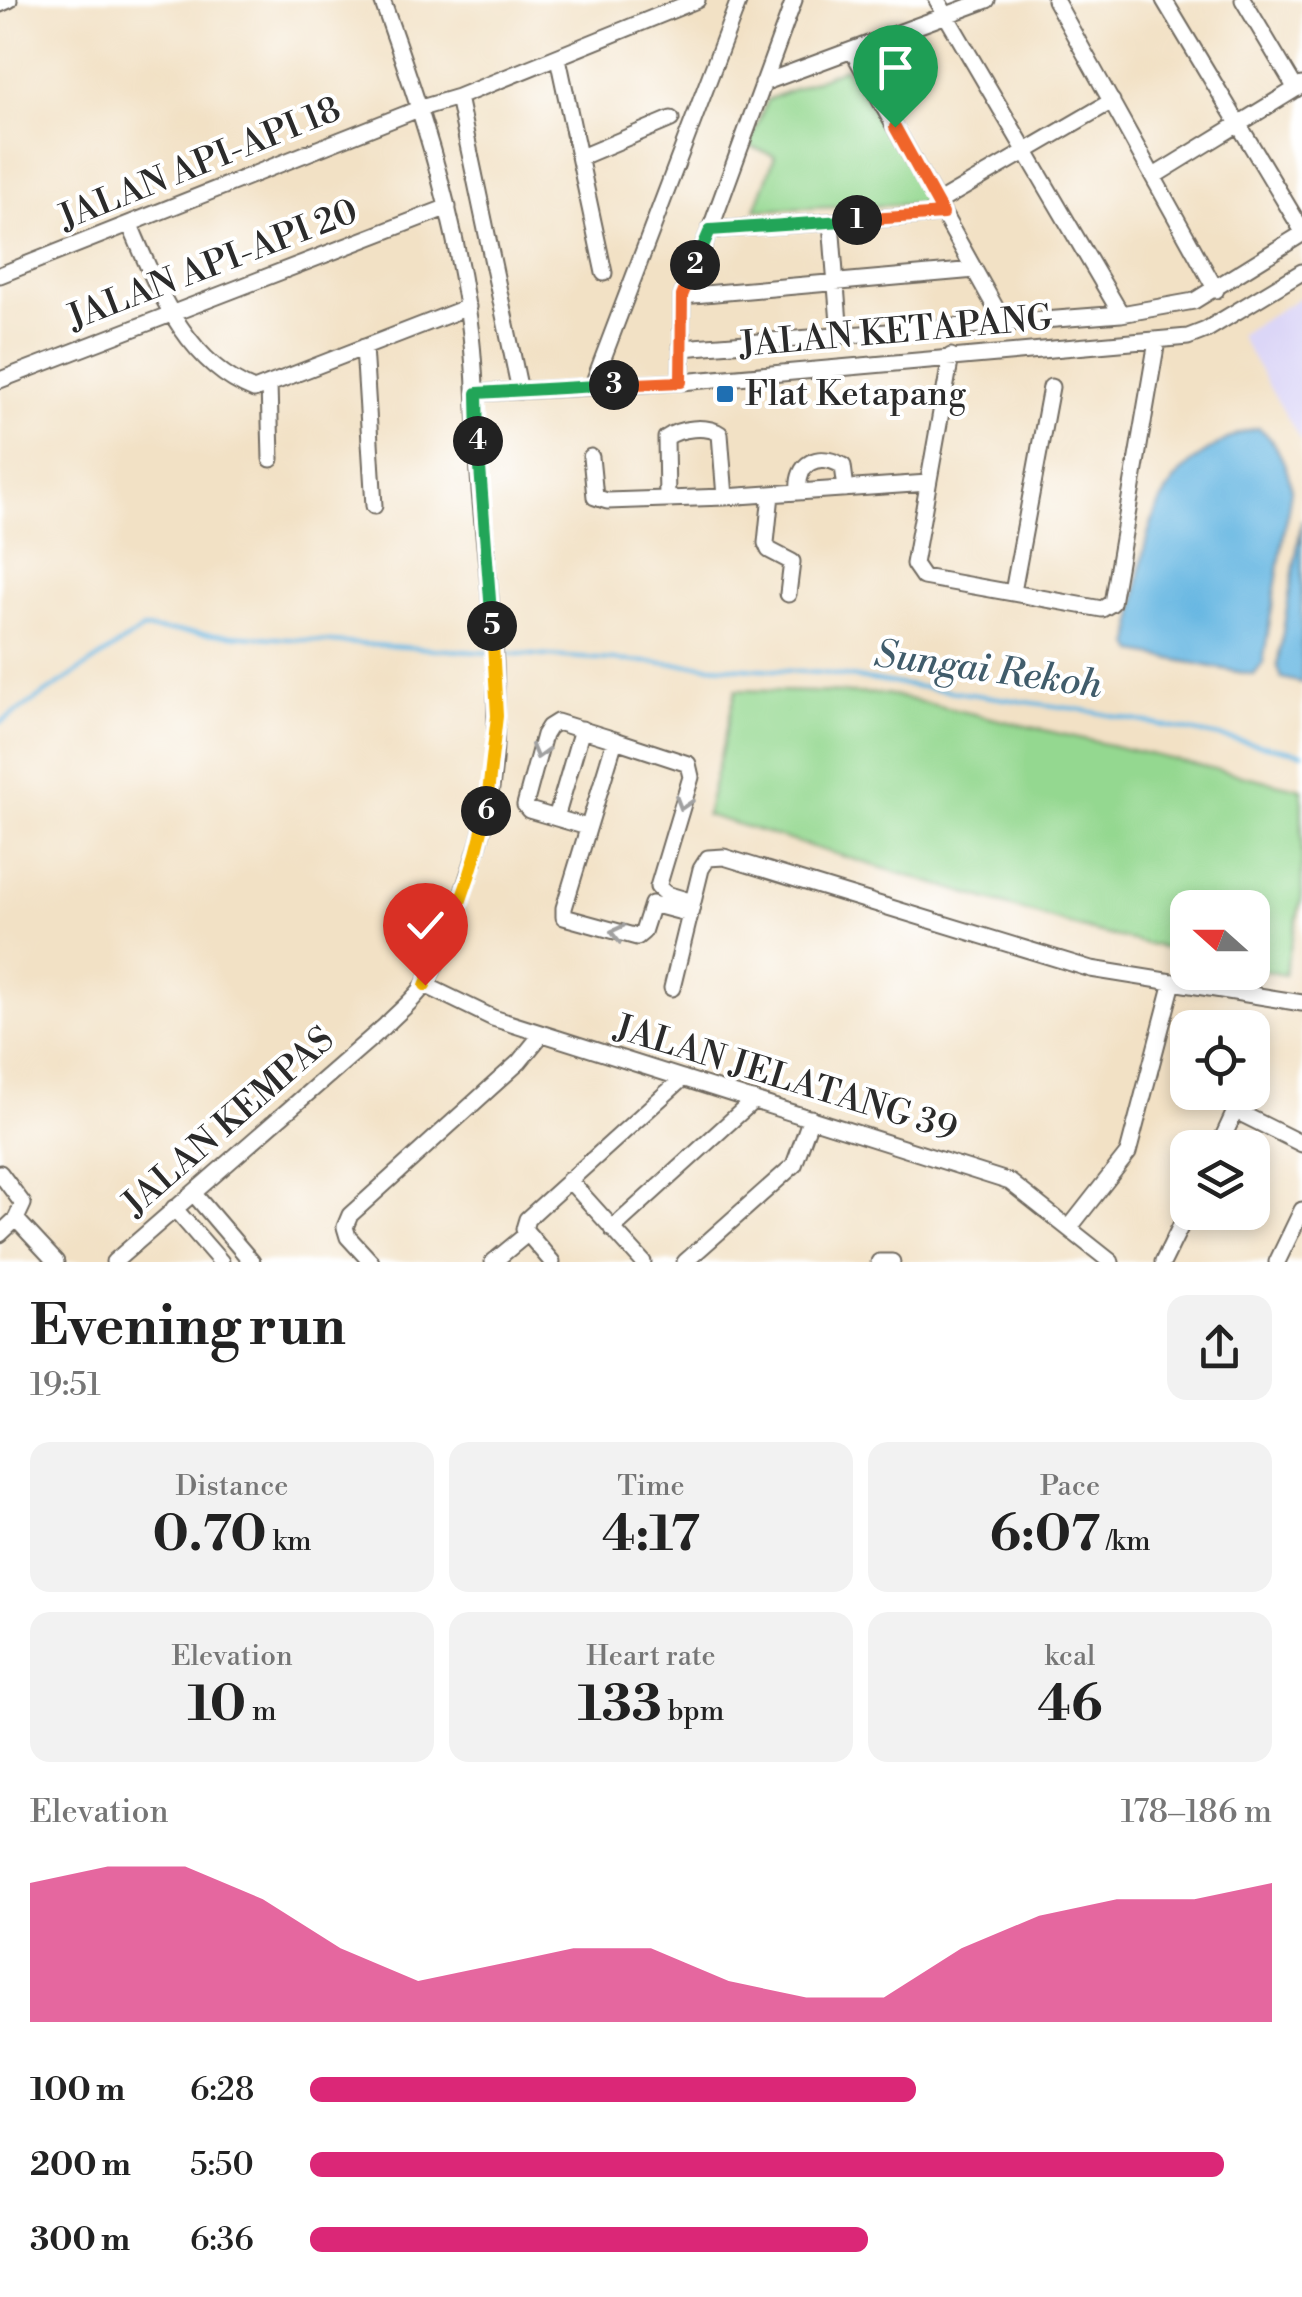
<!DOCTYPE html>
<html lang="en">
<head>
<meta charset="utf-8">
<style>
  :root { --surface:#fff; --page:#f2f2f2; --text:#222; --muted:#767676; --accent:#db2777 }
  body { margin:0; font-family:"Libre Bodoni",serif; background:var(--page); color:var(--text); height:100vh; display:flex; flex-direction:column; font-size:38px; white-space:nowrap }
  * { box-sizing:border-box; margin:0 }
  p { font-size:32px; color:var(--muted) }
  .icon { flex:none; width:55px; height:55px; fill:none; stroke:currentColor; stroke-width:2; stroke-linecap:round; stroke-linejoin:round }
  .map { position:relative; height:1262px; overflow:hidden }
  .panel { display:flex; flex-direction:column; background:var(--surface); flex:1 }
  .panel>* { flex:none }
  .needle { width:65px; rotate:291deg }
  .fabs { position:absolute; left:1170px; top:890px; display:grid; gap:20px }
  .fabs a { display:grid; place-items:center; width:100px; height:100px; border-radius:20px; background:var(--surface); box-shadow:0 5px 15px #0003; font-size:50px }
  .pin { position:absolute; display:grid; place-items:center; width:85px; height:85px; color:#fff; margin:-102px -42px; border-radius:50% 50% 50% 0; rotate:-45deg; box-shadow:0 0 10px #0007 }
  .pin .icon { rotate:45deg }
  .km { position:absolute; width:50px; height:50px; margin:-25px; border-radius:50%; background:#222; color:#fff; font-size:28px; line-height:50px; text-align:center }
  .round { display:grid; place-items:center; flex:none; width:105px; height:105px; border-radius:20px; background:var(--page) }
  .headline { display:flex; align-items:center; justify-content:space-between; height:170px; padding:0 30px }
  h1 { font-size:55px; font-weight:700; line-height:75px }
  .stats { display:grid; grid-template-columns:repeat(3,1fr); gap:15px; height:170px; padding:10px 30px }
  .stats div { display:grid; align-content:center; border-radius:20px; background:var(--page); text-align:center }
  .stats b { font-size:50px; font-weight:700 }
  .stats small { font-size:28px; font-weight:400 }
  .stats p { font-size:28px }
  .chart { height:280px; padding:20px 30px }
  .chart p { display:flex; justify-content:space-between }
  .chart svg { width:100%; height:180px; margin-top:10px; fill:var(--accent); opacity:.7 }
  ul { padding:0 30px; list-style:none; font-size:32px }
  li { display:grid; grid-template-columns:160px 120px 1fr; align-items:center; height:75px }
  li i { height:25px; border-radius:12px; background:var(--accent) }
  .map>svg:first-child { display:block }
  .built { fill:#dbd6f7 }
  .green { fill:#94d890; stroke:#60825e; stroke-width:2.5 }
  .water { fill:#68b7e2; stroke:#4a7186; stroke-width:2.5 }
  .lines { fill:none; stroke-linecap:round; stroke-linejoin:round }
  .stream { stroke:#68b7e2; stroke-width:4 }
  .minor-casing { stroke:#716b61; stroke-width:19 }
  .minor { stroke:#fff; stroke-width:15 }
  .oneway { stroke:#a0a0a0 }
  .split-1-casing { stroke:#fff; stroke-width:20 }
  .split-2-casing { stroke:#fff; stroke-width:20 }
  .split-3-casing { stroke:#fff; stroke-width:20 }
  .split-4-casing { stroke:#fff; stroke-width:20 }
  .split-5-casing { stroke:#fff; stroke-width:20 }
  .split-6-casing { stroke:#fff; stroke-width:20 }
  .split-7-casing { stroke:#fff; stroke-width:20 }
  .split-1 { stroke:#f0652b; stroke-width:12 }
  .split-2 { stroke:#22a559; stroke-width:12 }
  .split-3 { stroke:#f0652b; stroke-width:12 }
  .split-4 { stroke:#22a559; stroke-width:12 }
  .split-5 { stroke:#22a559; stroke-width:12 }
  .split-6 { stroke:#f5b400; stroke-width:12 }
  .split-7 { stroke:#f5b400; stroke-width:12 }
  .poi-dot { fill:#1f6fb2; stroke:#fff; stroke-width:4 }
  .labels { text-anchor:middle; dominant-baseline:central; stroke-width:8; stroke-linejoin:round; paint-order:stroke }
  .street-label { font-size:35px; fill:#2b2b2b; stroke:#fff }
  .poi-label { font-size:35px; fill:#2b2b2b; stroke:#fff; text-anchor:start }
  .water-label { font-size:38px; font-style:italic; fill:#405c6b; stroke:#fff }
</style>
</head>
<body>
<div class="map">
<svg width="1302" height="1262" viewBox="0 0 1302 1262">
  <rect width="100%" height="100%" fill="#fff"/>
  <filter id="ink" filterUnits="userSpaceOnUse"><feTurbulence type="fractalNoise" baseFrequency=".01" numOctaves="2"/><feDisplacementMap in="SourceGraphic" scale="20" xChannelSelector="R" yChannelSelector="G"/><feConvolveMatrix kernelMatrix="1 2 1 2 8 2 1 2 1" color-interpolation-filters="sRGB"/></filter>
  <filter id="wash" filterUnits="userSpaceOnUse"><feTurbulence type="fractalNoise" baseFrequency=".0048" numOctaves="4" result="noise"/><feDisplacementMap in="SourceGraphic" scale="40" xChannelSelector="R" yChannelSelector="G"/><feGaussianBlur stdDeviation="2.25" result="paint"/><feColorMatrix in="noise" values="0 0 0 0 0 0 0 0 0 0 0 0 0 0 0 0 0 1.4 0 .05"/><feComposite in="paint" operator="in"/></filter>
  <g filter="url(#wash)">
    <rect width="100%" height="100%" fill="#f2e1c5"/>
    <path class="built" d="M1302 296V443L1239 335Z"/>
    <path class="green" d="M845 68 856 79 927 192 924 204 755 210 775 156 749 146 767 100Z
      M736 690 886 694 1302 789V897L1284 975 1253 968 1252 908H1188L1187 953 1092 931 706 815Z"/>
    <path class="water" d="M1259 428C1276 440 1290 471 1291 491L1263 663 1254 675 1135 652 1131 645C1140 574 1140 491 1209 450 1226 440 1240 431 1259 428Z
      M1302 520V683L1281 678 1277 667Z"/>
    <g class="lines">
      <path class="stream" d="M501 653 822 673 1083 710 1302 753
        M0 723 143 629 491 653"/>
    </g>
  </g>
  <g filter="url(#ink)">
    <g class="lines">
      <defs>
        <path id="minor" d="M937 0 1121 314
          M1055 0 1216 290
          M1164 0 1302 230
          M1243 0 1296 89
          M0 4 9 0
          M852 50 1004 323
          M558 58 604 273
          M763 83 987 0
          M458 97 520 391
          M581 157 671 119
          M1154 176 1302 85
          M937 203 1112 101
          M831 222 840 336
          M130 225C157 287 185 363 254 390L468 307
          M710 230 943 214
          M0 275 421 108 458 97 697 0
          M682 296 975 270
          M364 347 374 506
          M681 348 1121 314 1194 301 1302 234
          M951 356 914 564 923 577 1102 609 1112 603 1157 341
          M0 380 448 207
          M681 382 682 296 710 230 794 0
          M269 384 271 459
          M592 387 739 0
          M477 393 681 382 1188 337 1206 330 1302 272
          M591 457 595 497 607 501 725 497 928 483
          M799 492C796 462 818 452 843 466L846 489
          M771 494 766 543 769 550 792 562 788 594
          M667 499 666 438C679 428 707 425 720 434L725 497
          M1013 592 1051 387
          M556 818 582 729
          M587 827 529 810 525 805 544 735 549 727 557 722 615 740
          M690 914 652 904 643 932 637 937 564 917V908L615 740 688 764 691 777 658 887 666 894 693 902
          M425 985 493 1018 1010 1182 1111 1262
          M672 988 701 869 708 858 724 857 1091 969 1302 1003
          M1252 1073 1259 1058
          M1236 1111 1302 1144
          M1218 1148 1244 1092
          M0 1173 23 1204 16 1219 0 1234
          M569 1180 643 1262
          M194 1194 252 1262
          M174 1208 221 1262
          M16 1219 56 1262
          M1070 1227 1128 1153 1173 982
          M612 1229 754 1100
          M114 1262 385 1026C398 1012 417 998 426 982 442 956 451 926 461 898 474 860 487 822 492 781 503 688 489 595 481 502 475 437 478 371 467 306 451 200 418 100 382 0
          M371 1262 348 1237 345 1227 350 1215 519 1062 542 1034
          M493 1262 527 1234
          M552 1262 524 1229 527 1219 683 1078
          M685 1262 794 1165 811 1118
          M879 1262H892
          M1163 1262 1188 1211
          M1277 1262 1302 1210"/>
      </defs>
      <use href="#minor" class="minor-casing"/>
      <use href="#minor" class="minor"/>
    </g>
    <defs><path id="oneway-chevron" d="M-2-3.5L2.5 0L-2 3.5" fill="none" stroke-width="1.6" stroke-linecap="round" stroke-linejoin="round" transform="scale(2.5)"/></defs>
    <g class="oneway">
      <use href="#oneway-chevron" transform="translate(539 752) rotate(106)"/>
      <use href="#oneway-chevron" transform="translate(683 803) rotate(107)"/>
      <use href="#oneway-chevron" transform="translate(617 933) rotate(-167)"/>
    </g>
  </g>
  <g class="lines" filter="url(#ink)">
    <defs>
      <path id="split-1" d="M857 220 943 214 895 127"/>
      <path id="split-2" d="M695 265 710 230 857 220"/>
      <path id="split-3" d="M614 385 681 382 682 296 695 265"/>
      <path id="split-4" d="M478 441 477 393 614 385"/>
      <path id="split-5" d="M478 441 492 626"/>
      <path id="split-6" d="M486 811 497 716 492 626"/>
      <path id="split-7" d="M425 985C451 929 475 871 486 811"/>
    </defs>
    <use href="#split-1" class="split-1-casing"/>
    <use href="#split-2" class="split-2-casing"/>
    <use href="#split-3" class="split-3-casing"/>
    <use href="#split-4" class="split-4-casing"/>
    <use href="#split-5" class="split-5-casing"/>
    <use href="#split-6" class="split-6-casing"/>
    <use href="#split-7" class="split-7-casing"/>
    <use href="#split-1" class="split-1"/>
    <use href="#split-2" class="split-2"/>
    <use href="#split-3" class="split-3"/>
    <use href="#split-4" class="split-4"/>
    <use href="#split-5" class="split-5"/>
    <use href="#split-6" class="split-6"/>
    <use href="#split-7" class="split-7"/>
  </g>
  <rect class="poi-dot" x="715" y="384" width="20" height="20" rx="5"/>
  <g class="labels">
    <g class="street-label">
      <text transform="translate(200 164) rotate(-22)">JALAN API-API 18</text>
      <text transform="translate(213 265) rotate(-21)">JALAN API-API 20</text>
      <text transform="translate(896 332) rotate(-5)">JALAN KETAPANG</text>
      <text transform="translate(786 1079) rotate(17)">JALAN JELATANG 39</text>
      <text transform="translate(229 1122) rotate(-41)">JALAN KEMPAS</text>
    </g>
    <g class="poi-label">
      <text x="745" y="394">Flat Ketapang</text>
    </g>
    <g class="water-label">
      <text transform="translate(988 670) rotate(8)">Sungai Rekoh</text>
    </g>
  </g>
</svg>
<div class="fabs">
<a><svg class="needle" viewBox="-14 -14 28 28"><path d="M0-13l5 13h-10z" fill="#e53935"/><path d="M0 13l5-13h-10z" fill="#767676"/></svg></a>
<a><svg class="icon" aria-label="locate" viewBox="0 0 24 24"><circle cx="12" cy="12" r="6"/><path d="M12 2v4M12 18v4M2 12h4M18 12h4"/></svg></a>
<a><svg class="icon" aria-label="layers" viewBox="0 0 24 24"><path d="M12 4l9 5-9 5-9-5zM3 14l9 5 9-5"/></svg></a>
</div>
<div class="pin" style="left:895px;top:127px;background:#1e9e55"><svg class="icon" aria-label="arrive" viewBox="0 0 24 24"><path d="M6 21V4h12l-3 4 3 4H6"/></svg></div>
<div class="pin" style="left:425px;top:985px;background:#d93025"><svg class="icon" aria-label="check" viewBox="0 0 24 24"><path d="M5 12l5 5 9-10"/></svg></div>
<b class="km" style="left:857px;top:220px">1</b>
<b class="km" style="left:695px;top:265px">2</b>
<b class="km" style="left:614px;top:385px">3</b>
<b class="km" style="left:478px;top:441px">4</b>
<b class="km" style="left:492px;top:626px">5</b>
<b class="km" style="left:486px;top:811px">6</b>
</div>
<section class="panel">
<div class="headline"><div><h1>Evening run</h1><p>19:51</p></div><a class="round"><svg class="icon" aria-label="share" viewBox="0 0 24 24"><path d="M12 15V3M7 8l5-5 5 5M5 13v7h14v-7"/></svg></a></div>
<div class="stats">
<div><p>Distance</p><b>0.70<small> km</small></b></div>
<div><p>Time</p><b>4:17</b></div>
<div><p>Pace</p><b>6:07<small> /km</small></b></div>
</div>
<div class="stats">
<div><p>Elevation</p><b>10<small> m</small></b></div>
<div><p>Heart rate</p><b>133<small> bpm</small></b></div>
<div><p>kcal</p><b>46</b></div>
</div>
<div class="chart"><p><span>Elevation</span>178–186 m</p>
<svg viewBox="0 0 160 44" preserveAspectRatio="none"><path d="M0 44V10L10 6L20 6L30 14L40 26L50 34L60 30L70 26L80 26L90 34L100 38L110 38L120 26L130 18L140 14L150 14L160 10V44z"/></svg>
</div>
<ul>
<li><b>100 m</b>6:28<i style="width:63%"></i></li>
<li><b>200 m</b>5:50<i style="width:95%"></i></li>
<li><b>300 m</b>6:36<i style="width:58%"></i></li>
</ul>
</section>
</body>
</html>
